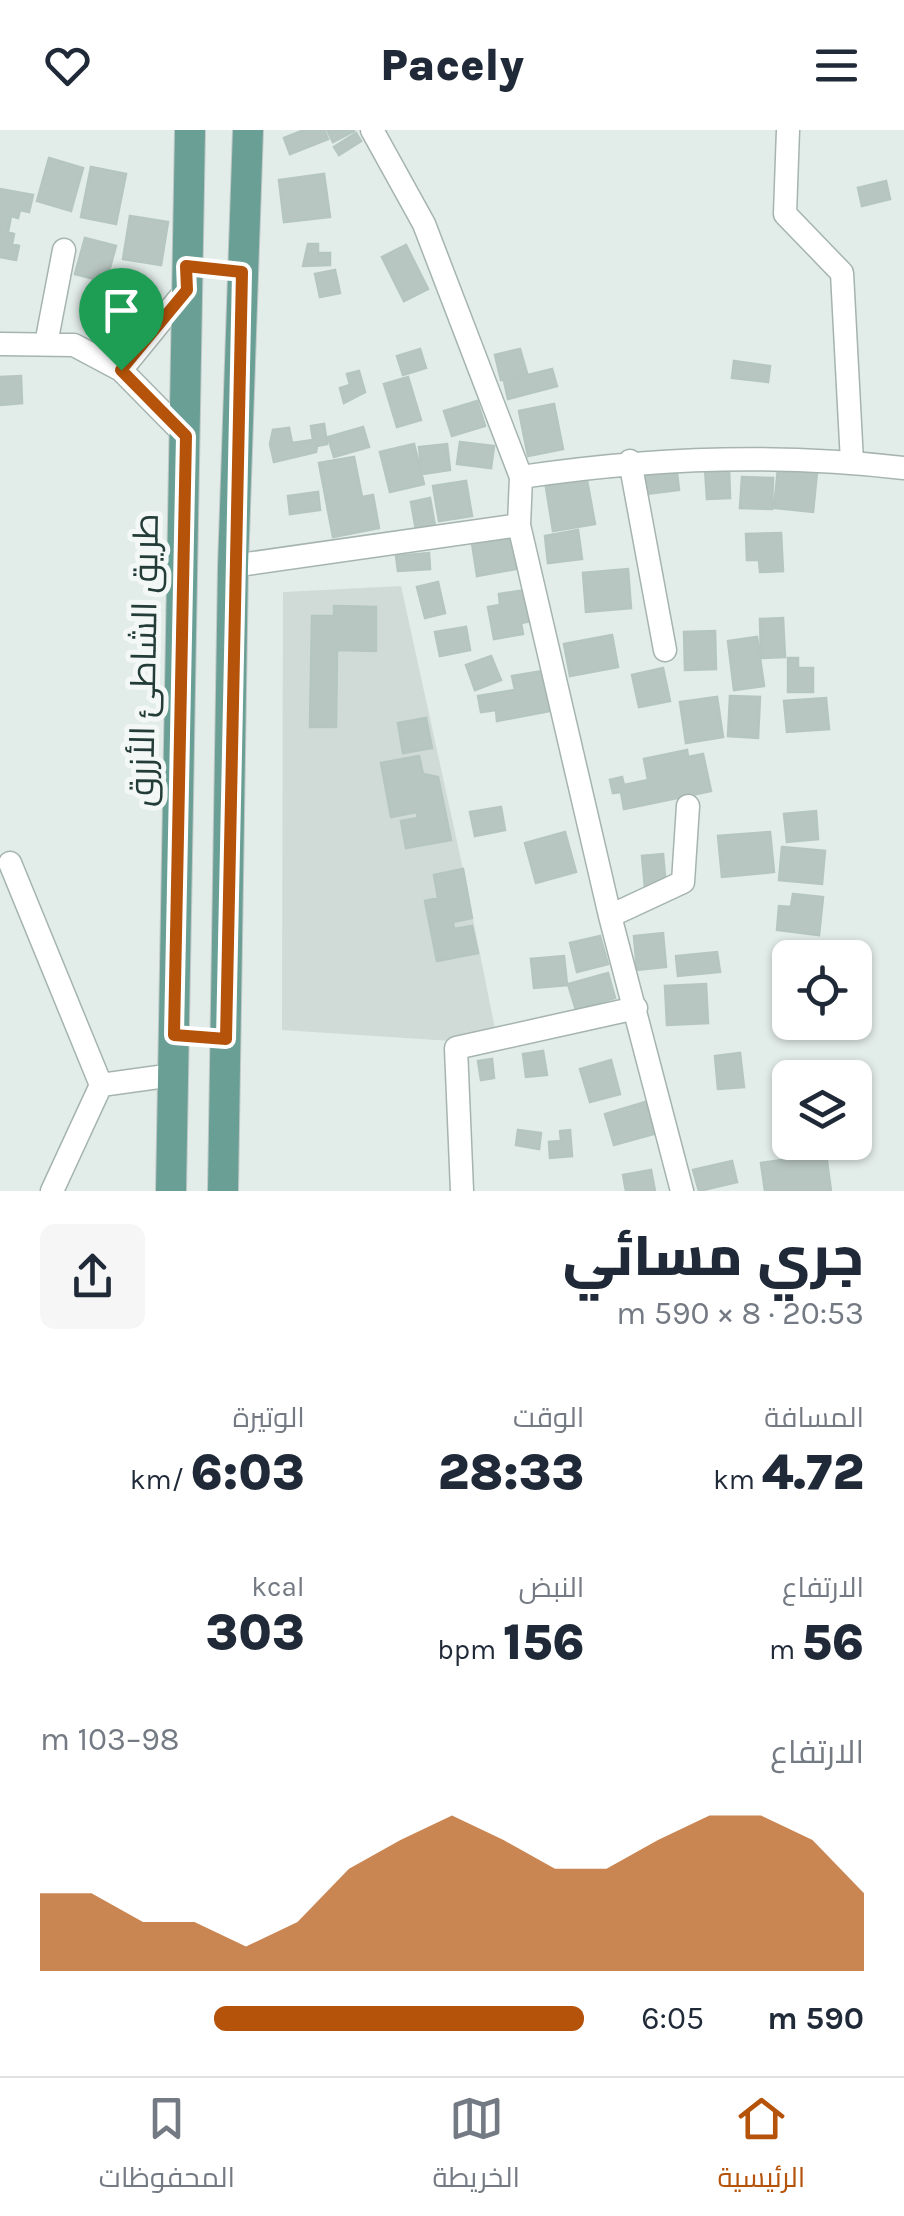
<!DOCTYPE html>
<html lang="ar">
<head>
<meta charset="utf-8">
<style>
  :root { --surface:#fff; --page:#f6f6f7; --text:#1f2937; --muted:#747a83; --line:#e0e1e3; --accent:#b45309 }
  body { margin:0; font-family:Karla,Cairo,sans-serif; background:var(--page); color:var(--text); direction:rtl; height:100vh; display:flex; flex-direction:column; font-size:38px; white-space:nowrap }
  * { box-sizing:border-box; margin:0 }
  p { font-size:32px; color:var(--muted) }
  .icon { flex:none; width:55px; height:55px; fill:none; stroke:currentColor; stroke-width:2; stroke-linecap:round; stroke-linejoin:round }
  .map { position:relative; height:1061px; overflow:hidden; direction:ltr }
  .details { display:flex; flex-direction:column; background:var(--surface); flex:1 }
  .details>* { flex:none }
  .fabs { position:absolute; left:772px; top:810px; display:grid; gap:20px }
  .fabs a { display:grid; place-items:center; width:100px; height:100px; border-radius:15px; background:var(--surface); box-shadow:0 2px 8px #0004; font-size:50px }
  .pin { position:absolute; display:grid; place-items:center; width:85px; height:85px; color:#fff; margin:-102px -42px; border-radius:50% 50% 50% 0; rotate:-45deg; box-shadow:0 0 10px #0007 }
  .pin .icon { rotate:45deg }
  .round { display:grid; place-items:center; flex:none; width:105px; height:105px; border-radius:15px; background:var(--page) }
  .headline { display:flex; align-items:center; justify-content:space-between; height:170px; padding:0 40px }
  h1 { font-size:55px; font-weight:800; line-height:75px }
  .stats { display:grid; grid-template-columns:repeat(3,1fr); gap:15px; height:170px; padding:10px 40px }
  .stats div { display:grid; align-content:center }
  .stats b { font-size:50px; font-weight:800 }
  .stats small { font-size:28px; font-weight:400 }
  .stats p { font-size:28px }
  .chart { height:280px; padding:20px 40px }
  .chart p { display:flex; justify-content:space-between }
  .chart svg { width:100%; height:180px; margin-top:10px; fill:var(--accent); opacity:.7 }
  ul { padding:0 40px; list-style:none; font-size:32px }
  li { display:grid; grid-template-columns:160px 120px 1fr; align-items:center; height:75px }
  li i { height:25px; border-radius:12px; background:var(--accent) }
  header { display:flex; justify-content:space-between; align-items:center; height:130px; padding:0 40px; background:var(--surface); font-size:45px; font-weight:800 }
  .dock { display:flex; justify-content:space-around; align-items:center; height:140px; border-top:2px solid var(--line); background:var(--surface); font-size:28px; color:var(--muted) }
  .dock a { display:grid; justify-items:center; gap:5px }
  .dock .selected { color:var(--accent) }
  .map>svg:first-child { display:block }
  .built { fill:#d0dbd7 }
  .building { fill:#b8c6c1; stroke:#b5c5c0; stroke-width:2.5 }
  .lines { fill:none; stroke-linecap:round; stroke-linejoin:round }
  .minor-casing { stroke:#a5b4af; stroke-width:25 }
  .major-casing { stroke:#c1c8c7; stroke-width:32 }
  .minor { stroke:#fff; stroke-width:22 }
  .major { stroke:#699f95; stroke-width:30 }
  .route-casing { stroke:#fff; stroke-width:20 }
  .route { stroke:#b45309; stroke-width:12 }
  .labels { text-anchor:middle; dominant-baseline:central; stroke-width:10; stroke-linejoin:round; paint-order:stroke }
  .street-label { font-size:35px; fill:#233c37; stroke:#f3f8f6 }
</style>
</head>
<body>
<header><svg class="icon" aria-label="menu" viewBox="0 0 24 24"><path d="M4 6h16M4 12h16M4 18h16"/></svg>Pacely<svg class="icon" aria-label="heart" viewBox="0 0 24 24"><path d="M12 20l-8-8c-3-5 5-10 8-4 3-6 11-1 8 4z"/></svg></header>
<div class="map">
<svg width="904" height="1061" viewBox="0 0 904 1061">
  <rect width="100%" height="100%" fill="#e2ece8"/>
  <path class="built" d="M401 456 463 739 498 914 282 900 283 462Z"/>
  <path class="building" d="M304 0H324L328 9 290 24 284 8Z
    M327 0H354V1L333 12Z
    M356 3 361 11 339 25 334 17Z
    M49 28 83 38 71 81 37 71Z
    M91 37 126 44 116 94 81 87Z
    M324 44 330 87 284 92 279 50Z
    M886 51 890 69 862 76 858 58Z
    M0 59 33 65 29 82 20 80 18 88 11 86 8 102 14 104 12 114 19 116 16 130 0 127Z
    M130 86 168 92 161 135 123 129Z
    M85 108 116 116 106 152 75 144Z
    M308 114H318V123H330V135L303 136Z
    M406 115 428 159 404 171 382 127Z
    M335 140 340 163 320 167 315 144Z
    M420 219 426 238 403 245 397 226Z
    M520 219 527 243 501 250 495 225Z
    M734 231 770 236 768 252 732 248Z
    M552 239 557 256 508 269 504 251Z
    M359 241 365 262 344 273 340 258 350 255 347 244Z
    M21 246 22 273 0 275V247Z
    M408 247 421 290 397 297 384 254Z
    M477 271 485 296 452 306 444 281Z
    M554 274 563 319 528 326 519 281Z
    M324 294 327 314 317 316 316 322 274 332 270 314 273 300 289 298 292 313 313 310 311 296Z
    M363 297 369 317 334 327 328 307Z
    M460 312 494 316 491 338 457 334Z
    M414 314 424 354 390 362 380 322Z
    M447 314 450 340 422 344 419 317Z
    M354 327 362 367 373 365 379 398 333 407 319 333Z
    M676 335 679 360 645 364 642 339Z
    M729 337 730 368 707 369 705 338Z
    M778 338 817 342 813 382 774 378Z
    M586 345 595 394 553 401 545 351Z
    M742 347 773 348 772 379 740 378Z
    M466 351 472 386 439 391 433 356Z
    M318 362 320 380 290 384 288 366Z
    M430 368 435 396 416 400 411 372Z
    M578 400 582 429 548 433 545 406Z
    M781 403 783 441 760 442 759 430H747L746 404Z
    M515 405 521 438 477 446 472 413Z
    M429 423 430 439 398 441 396 426Z
    M628 439 631 478 586 482 583 443Z
    M438 452 445 483 425 488 417 457Z
    M526 460 531 491 521 493 523 504 494 509 488 477 500 475 499 464Z
    M334 476 376 477V521L337 520 336 597H310L312 486H334Z
    M783 488 785 527 761 528 760 489Z
    M466 497 470 520 440 526 435 502Z
    M715 501 716 539 685 540 684 502Z
    M612 505 618 537 570 546 564 514Z
    M757 507 764 556 734 560 728 511Z
    M491 526 501 550 475 560 466 535Z
    M788 528H798V538H813V562H788Z
    M663 538 670 571 639 577 632 545Z
    M549 540 555 580 497 591 496 580 481 582 478 566 515 560 512 546Z
    M730 566 760 567 758 608 728 606Z
    M717 567 723 607 686 613 680 572Z
    M826 568 829 599 787 602 784 571Z
    M426 588 432 618 403 623 398 593Z
    M687 620 688 627 703 624 711 661 624 679 621 662 613 663 610 650 622 647 624 655 648 650 644 629Z
    M419 626 423 644 438 647 451 710 406 718 401 691 418 688 417 682 391 687 381 633Z
    M501 677 505 700 475 706 470 682Z
    M816 681 818 709 787 712 784 684Z
    M565 702 576 742 536 753 525 713Z
    M770 702 774 742 722 747 718 706Z
    M782 717 825 721 822 754 779 750Z
    M663 724 666 757 645 758 642 726Z
    M463 739 472 788 453 792 454 799 472 796 478 823 437 831 425 771 438 768 434 745Z
    M793 764 823 767 819 805 777 800 779 776 791 777Z
    M663 803 666 837 637 840 634 806Z
    M600 806 608 834 577 842 570 813Z
    M717 822 720 842 678 846 676 826Z
    M564 826 567 855 534 858 531 829Z
    M608 843 615 868 576 880 568 854Z
    M706 854 708 893 667 895 665 856Z
    M543 921 547 945 526 947 523 924Z
    M740 923 744 957 718 959 715 926Z
    M492 929 494 948 481 950 478 931Z
    M611 930 620 964 590 972 580 939Z
    M645 972 654 1004 614 1015 605 984Z
    M518 1000 541 1003 539 1019 516 1015Z
    M570 1000 572 1026 550 1028 549 1012 561 1011 560 1001Z
    M826 1024 831 1061H765L761 1033Z
    M732 1031 737 1052 699 1061 693 1040Z
    M651 1040 655 1061H626L623 1045Z"/>
  <g class="lines">
    <defs>
      <path id="minor" d="M372 0 424 94 521 347 519 395 610 786 682 1061
        M788 0 785 84 842 143 852 332
        M0 214 74 215 121 240 187 159
        M46 214 64 120
        M121 240 186 306
        M630 331 665 520
        M521 347C647 328 777 323 904 338
        M233 436 519 395
        M10 733 101 955
        M610 786 683 752 688 676
        M52 1061 101 955 173 945
        M462 1061 456 918 636 878"/>
      <path id="major" d="M171 1061 190 0
        M223 1061 233 436 248 0"/>
    </defs>
    <use href="#minor" class="minor-casing"/>
    <use href="#major" class="major-casing"/>
    <use href="#minor" class="minor"/>
    <use href="#major" class="major"/>
  </g>
  <g class="lines">
    <defs>
      <path id="route" d="M186 136 242 142 226 909 174 905 186 306 121 240 187 160Z"/>
    </defs>
    <use href="#route" class="route-casing"/>
    <use href="#route" class="route"/>
  </g>
  <g class="labels">
    <g class="street-label">
      <text transform="translate(144 530) rotate(-89)">طريق الشاطئ الأزرق</text>
    </g>
  </g>
</svg>
<div class="fabs">
<a><svg class="icon" aria-label="locate" viewBox="0 0 24 24"><circle cx="12" cy="12" r="6"/><path d="M12 2v4M12 18v4M2 12h4M18 12h4"/></svg></a>
<a><svg class="icon" aria-label="layers" viewBox="0 0 24 24"><path d="M12 4l9 5-9 5-9-5zM3 14l9 5 9-5"/></svg></a>
</div>
<div class="pin" style="left:121px;top:240px;background:#1e9e55"><svg class="icon" aria-label="arrive" viewBox="0 0 24 24"><path d="M6 21V4h12l-3 4 3 4H6"/></svg></div>
</div>
<section class="details">
<div class="headline"><div><h1>جري مسائي</h1><p>20:53 · 8 × 590 m</p></div><a class="round"><svg class="icon" aria-label="share" viewBox="0 0 24 24"><path d="M12 15V3M7 8l5-5 5 5M5 13v7h14v-7"/></svg></a></div>
<div class="stats">
<div><p>المسافة</p><b>4.72<small> km</small></b></div>
<div><p>الوقت</p><b>28:33</b></div>
<div><p>الوتيرة</p><b>6:03<small> /km</small></b></div>
</div>
<div class="stats">
<div><p>الارتفاع</p><b>56<small> m</small></b></div>
<div><p>النبض</p><b>156<small> bpm</small></b></div>
<div><p>kcal</p><b>303</b></div>
</div>
<div class="chart"><p><span>الارتفاع</span>98–103 m</p>
<svg viewBox="0 0 160 44" preserveAspectRatio="none"><path d="M0 44V25L10 25L20 32L30 32L40 38L50 32L60 19L70 12L80 6L90 12L100 19L110 19L120 12L130 6L140 6L150 12L160 25V44z"/></svg>
</div>
<ul>
<li><b>590 m</b>6:05<i style="width:68%"></i></li>
</ul>
</section>
<nav class="dock">
<a class="selected"><svg class="icon" aria-label="home" viewBox="0 0 24 24"><path d="M3 11l9-7 9 7M6 9v11h12V9"/></svg>الرئيسية</a>
<a><svg class="icon" aria-label="map" viewBox="0 0 24 24"><path d="M3 6l6-2 6 2 6-2v14l-6 2-6-2-6 2zM9 4v14M15 6v14"/></svg>الخريطة</a>
<a><svg class="icon" aria-label="saved" viewBox="0 0 24 24"><path d="M7 4h10v16l-5-4-5 4z"/></svg>المحفوظات</a>
</nav>
</body>
</html>
